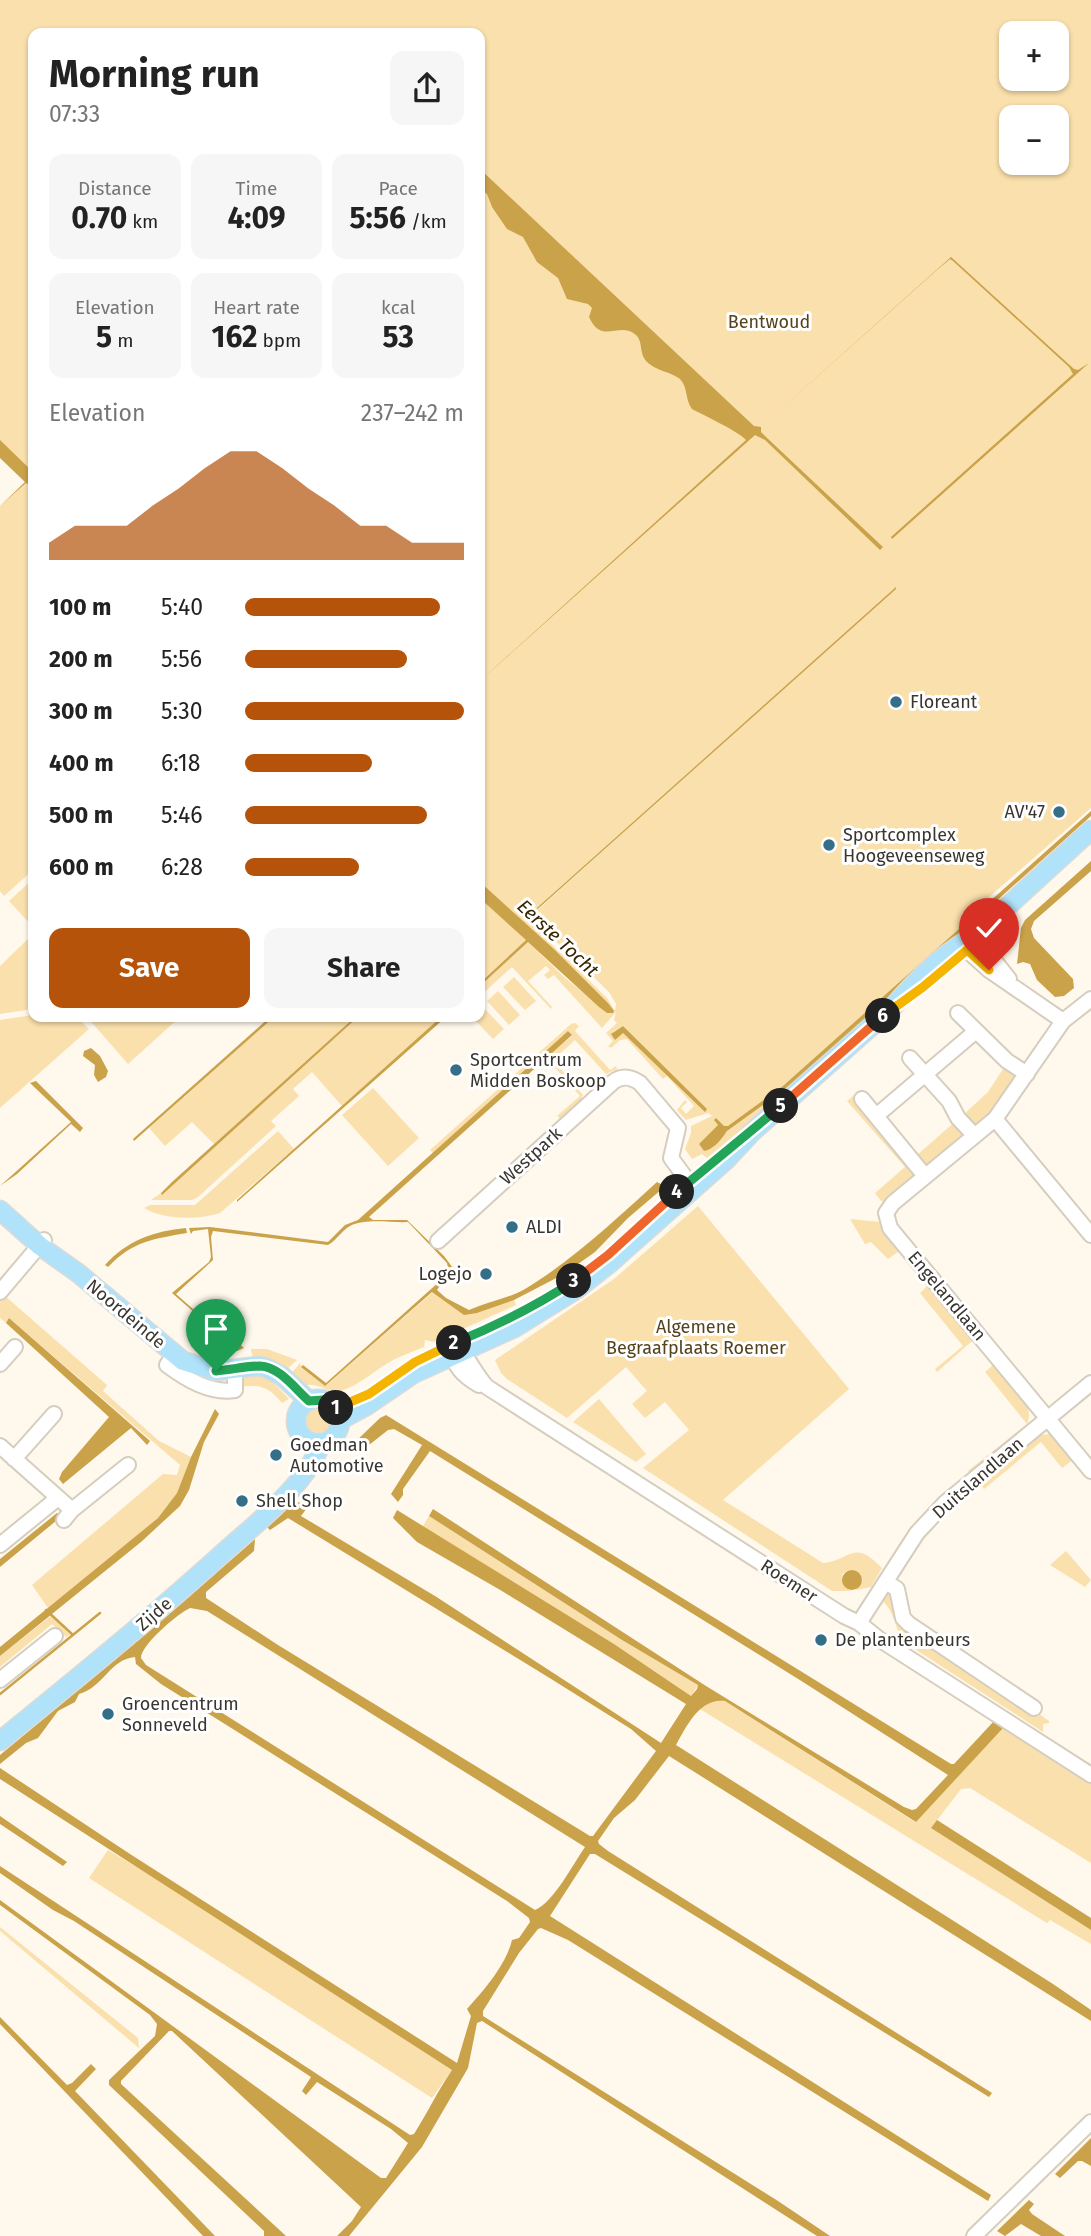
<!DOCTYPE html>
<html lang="en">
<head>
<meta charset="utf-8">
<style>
  :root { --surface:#fff; --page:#f6f6f6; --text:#222; --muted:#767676; --accent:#b45309 }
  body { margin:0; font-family:"Fira Sans",sans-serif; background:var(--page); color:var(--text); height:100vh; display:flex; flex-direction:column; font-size:26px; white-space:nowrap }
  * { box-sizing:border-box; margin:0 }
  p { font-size:23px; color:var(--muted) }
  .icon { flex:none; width:38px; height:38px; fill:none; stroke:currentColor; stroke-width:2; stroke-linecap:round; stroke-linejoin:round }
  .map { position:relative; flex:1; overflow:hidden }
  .drawer { position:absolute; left:28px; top:28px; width:457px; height:994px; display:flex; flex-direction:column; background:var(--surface); border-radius:14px; box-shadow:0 2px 5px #0004 }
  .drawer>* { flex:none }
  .controls { position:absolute; left:999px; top:21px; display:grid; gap:14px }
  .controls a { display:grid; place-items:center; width:70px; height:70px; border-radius:14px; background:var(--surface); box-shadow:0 2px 5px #0004; font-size:35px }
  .pin { position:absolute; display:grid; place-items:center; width:60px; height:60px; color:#fff; margin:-72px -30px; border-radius:50% 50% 50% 0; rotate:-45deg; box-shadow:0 0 7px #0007 }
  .pin .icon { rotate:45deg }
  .km { position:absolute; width:35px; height:35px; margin:-18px; border-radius:50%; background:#222; color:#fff; font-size:19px; line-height:35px; text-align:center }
  .round { display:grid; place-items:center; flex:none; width:74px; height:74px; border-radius:14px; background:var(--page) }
  .summary { display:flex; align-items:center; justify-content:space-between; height:119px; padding:0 21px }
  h1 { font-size:38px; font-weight:700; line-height:52px }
  .stats { display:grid; grid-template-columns:repeat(3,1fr); gap:10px; height:119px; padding:7px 21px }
  .stats div { display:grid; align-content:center; border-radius:14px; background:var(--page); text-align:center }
  .stats b { font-size:30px; font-weight:700 }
  .stats small { font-size:19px; font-weight:400 }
  .stats p { font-size:19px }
  .chart { height:196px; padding:14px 21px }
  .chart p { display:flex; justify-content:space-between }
  .chart svg { width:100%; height:126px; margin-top:7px; fill:var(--accent); opacity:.7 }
  .button { display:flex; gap:14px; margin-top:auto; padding:14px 21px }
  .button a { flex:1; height:80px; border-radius:14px; background:var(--accent); color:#fff; font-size:28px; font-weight:700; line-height:80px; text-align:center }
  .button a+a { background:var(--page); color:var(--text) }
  ul { padding:0 21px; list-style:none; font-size:23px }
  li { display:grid; grid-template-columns:112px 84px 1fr; align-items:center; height:52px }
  li i { height:18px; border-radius:9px; background:var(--accent) }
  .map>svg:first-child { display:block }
  .green { fill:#fae0ac; fill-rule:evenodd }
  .water { fill:#caa249; fill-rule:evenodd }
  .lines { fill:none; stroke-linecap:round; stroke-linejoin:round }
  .stream { stroke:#caa249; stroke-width:2.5 }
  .minor-casing { stroke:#d5cebf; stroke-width:18 }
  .major-casing { stroke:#dbdbda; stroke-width:21 }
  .minor { stroke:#fff; stroke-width:14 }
  .major { stroke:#b0e2f9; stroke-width:18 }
  .split-1-casing { stroke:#fff; stroke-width:14 }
  .split-2-casing { stroke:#fff; stroke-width:14 }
  .split-3-casing { stroke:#fff; stroke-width:14 }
  .split-4-casing { stroke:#fff; stroke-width:14 }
  .split-5-casing { stroke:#fff; stroke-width:14 }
  .split-6-casing { stroke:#fff; stroke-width:14 }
  .split-7-casing { stroke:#fff; stroke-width:14 }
  .split-1 { stroke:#22a559; stroke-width:9 }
  .split-2 { stroke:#f5b400; stroke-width:9 }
  .split-3 { stroke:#22a559; stroke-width:9 }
  .split-4 { stroke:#f0652b; stroke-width:9 }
  .split-5 { stroke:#22a559; stroke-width:9 }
  .split-6 { stroke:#f0652b; stroke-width:9 }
  .split-7 { stroke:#f5b400; stroke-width:9 }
  .poi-dot { fill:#356e87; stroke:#fff; stroke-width:2.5 }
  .labels { text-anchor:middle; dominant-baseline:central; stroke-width:6; stroke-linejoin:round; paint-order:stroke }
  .park-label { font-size:18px; fill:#54431d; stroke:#fff }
  .poi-label { font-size:18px; fill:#393630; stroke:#fff; text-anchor:start }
  .street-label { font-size:18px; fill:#393630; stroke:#fff }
  .water-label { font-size:19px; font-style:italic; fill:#362600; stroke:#fff }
</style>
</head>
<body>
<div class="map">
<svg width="1091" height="2236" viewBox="0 0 1091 2236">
  <rect width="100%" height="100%" fill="#fff8ec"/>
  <path class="green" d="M0 0H1091V808L981 904 977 914 788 1084 725 1129 719 1125 699 1144 704 1151 710 1149 727 1131 794 1082 896 992 790 1090 740 1130 709 1160 702 1154 692 1159 685 1149 691 1133V1126L712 1116 708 1113 686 1120 677 1110 685 1100 687 1102 681 1108 686 1114 694 1106 667 1076 663 1079 627 1039 620 1040 611 1048 608 1046 613 1041 606 1033 617 1023 614 1020 616 1012 602 1028 554 975 548 979 544 975 550 970 546 966 528 981 552 1007 551 1009 512 967 480 996V986L528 942 565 978 610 1014 608 1003 555 950 480 886V33H33V474L0 443ZM1012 33H1057V79H1012ZM1012 117H1057V163H1012ZM895 588 532 915 534 920 609 992 616 1004 615 1011 607 998 534 927 528 917ZM623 1026 705 1111 622 1032H613Z
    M26 483 33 487V870L4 896 0 891V506Z
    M33 879V927L9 901Z
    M480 896 526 940 480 983Z
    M33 934V1009L0 1014V966Z
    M514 977 536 1001 525 1010 503 987Z
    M498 991 520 1015 509 1025 487 1001Z
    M482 1006 504 1029 493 1039 472 1017H480V1008Z
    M33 1015 77 1017 89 1029 0 1108V1020Z
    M87 1017H103L97 1024 105 1017H180L128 1064Z
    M274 1017H355L214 1144 192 1122 165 1146 149 1128Z
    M358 1017H441L342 1106 312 1072 293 1089 299 1096 271 1121 276 1126 198 1197 192 1200H151L161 1193 163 1194Z
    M575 1023 579 1026 575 1031 610 1070 616 1066 617 1069 606 1074 575 1040 553 1060 583 1095 576 1109 562 1120 557 1116 580 1096 551 1063 552 1061 548 1056 572 1036 568 1031 433 1153 430 1150 571 1024Z
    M1005 1066 1016 1074V1077L993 1112 972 1130 962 1116 988 1092Z
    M373 1088 419 1138 388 1166 342 1115Z
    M853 1096 905 1164 915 1172V1177L886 1202 881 1201 875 1193 905 1167 847 1101Z
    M957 1120 969 1133 930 1165H924L916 1156Z
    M278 1131 294 1149 220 1213C199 1220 164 1220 144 1208L150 1205H195Z
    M698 1206 849 1389 723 1500 823 1563C852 1560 853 1538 882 1568L871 1587 856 1590 863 1580 855 1570 847 1571 842 1574 844 1584 851 1591H832L643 1468 689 1430 665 1402 645 1418 632 1404 647 1391 626 1367 567 1418 507 1379 501 1373 495 1360 614 1279Z
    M850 1219 880 1222 901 1250 888 1259 871 1242 865 1244Z
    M930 1283 973 1335 972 1341 937 1372 935 1369 963 1346 920 1293Z
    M433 1292 465 1312 477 1313 514 1300 516 1305 434 1342 425 1340 424 1347C414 1351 403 1355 393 1360 376 1369 360 1385 341 1391 327 1394 317 1381 303 1386L291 1374 300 1363 302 1368 325 1386Z
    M5 1296 107 1385 103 1391 159 1441 191 1457 177 1493 158 1518 48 1608 32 1585 163 1474 177 1475 180 1465 9 1318 6 1323 0 1318V1302Z
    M251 1349H267L297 1360 287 1369 253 1359Z
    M993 1365 1000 1366C1012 1383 1039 1407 1025 1428L970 1473 968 1471 1027 1424 985 1372Z
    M248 1374 269 1378 289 1399 282 1403C269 1387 261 1384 240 1387L242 1378Z
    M599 1399 646 1454 636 1462 573 1422Z
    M306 1421a12 12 0 1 1 24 0a12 12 0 1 1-24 0Z
    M1050 1434 1059 1438 1074 1459 1062 1468 1041 1442 984 1489 979 1482 1039 1435Z
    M429 1516 622 1640 698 1685 691 1696 614 1644 426 1530 423 1526Z
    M1066 1551 1091 1580 1085 1587 1050 1565Z
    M888 1589 894 1592 901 1623 1026 1709 1030 1716 1038 1713 1049 1721V1723L1043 1724V1732L907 1644C893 1631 897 1612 881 1600Z
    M52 1615 70 1635 66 1637 52 1624 0 1667V1656Z
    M718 1700 725 1701 915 1822 1004 1727 1091 1782V1863L970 1788 961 1789 931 1828 1091 1930V1944L1050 1920 1047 1923 700 1709 711 1701Z
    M108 1850 157 1879 452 2070 432 2098 89 1878Z
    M0 1927 138 2038 139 2048 0 1931Z"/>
  <path class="water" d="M480 169 754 426 761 427V432L766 437 883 547 880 550 765 440 755 435 480 681 746 440C738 431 703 415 692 409 685 400 688 387 680 379 672 372 655 371 646 361 639 353 643 341 636 335 619 320 602 346 589 317L592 308 588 304 567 299 558 278 537 262 523 237 507 229 492 207 487 194 480 189Z
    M951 257 1074 369 1078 370 1089 363 892 539 891 537 1073 374 1069 367 953 261 950 259 937 270 764 424Z
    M0 440 33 472V487L26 483 0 506 25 482 0 458Z
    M896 587V589L531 915 538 907Z
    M1091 811V816L795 1082 727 1131C722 1139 713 1150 704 1151L699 1144 718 1125 714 1120 716 1118 724 1126H728L783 1086Z
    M1091 861V871L1034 921 1031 929 1034 938 1073 979 1074 988 1064 996 1055 997 1037 980 1030 964 1023 962 1017 964 1021 928 1025 920Z
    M480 882 555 950 608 1003 614 1011 613 1013H607L599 1007 528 942 480 986V983L526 940 483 901 480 896Z
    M270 1017H274L134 1141 133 1139Z
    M355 1017H358L162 1195 161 1193 172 1182Z
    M441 1017H446L237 1202V1200Z
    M623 1026 707 1109 705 1112 623 1033 615 1040 611 1034Z
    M568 1031 572 1035 369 1217 373 1220H407L444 1256 453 1268 437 1290 446 1298 469 1310C487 1302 507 1299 525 1289 573 1260 615 1220 657 1182L663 1185 662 1189 628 1218 595 1252 564 1274 514 1300 477 1313 464 1315 432 1292 325 1386 301 1367 303 1365 326 1383 449 1273 447 1263 408 1222C390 1223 367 1218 350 1226 341 1231 337 1240 328 1245L213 1231 211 1237 213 1260 176 1294 219 1332H228L236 1339 234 1343 236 1346H242L244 1348C228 1357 208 1353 191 1346L193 1343 212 1349 235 1348 172 1293 209 1262 211 1257 208 1229 193 1231 191 1234 189 1228 210 1227 328 1242 345 1225 358 1220Z
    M91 1048 100 1056 108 1071 106 1077 98 1082 94 1075 95 1065 83 1056 84 1051Z
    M36 1081 83 1128 80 1132 71 1124 17 1174 0 1186 71 1122 30 1083Z
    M186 1228 187 1233C153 1239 133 1241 108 1267L105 1265C128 1240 154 1231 186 1228Z
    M9 1318 150 1441 147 1445 131 1428 63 1484 59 1479 62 1472 109 1417 6 1323Z
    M215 1409 219 1414 204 1442 189 1490 180 1506 141 1542 0 1656V1647L158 1518 177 1493 191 1457Z
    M386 1415 951 1764H954L995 1720 1004 1727 916 1822 725 1701C700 1697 686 1727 676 1745L1053 1984 1091 2010V2021L669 1756 635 1800 614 1818 598 1841 599 1844 608 1851 992 2093 989 2097 595 1854H590L550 1916 991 2195 988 2201 568 1940 541 1928 538 1929 519 1953 483 2011V2016L778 2201 830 2236H817L482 2021 477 2023 468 2068 422 2147 349 2236H337L352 2221 361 2207 172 2031H169L121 2081V2084L286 2236H264V2231L109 2085V2080L155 2036 157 2024 150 2015 0 1905V1900L381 2178H386L408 2143 391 2129 317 2082 306 2095 302 2091 311 2077 74 1921 53 1910 0 1873V1866L410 2135 414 2134C428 2112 437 2092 452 2070L0 1779V1768L130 1854 457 2063 471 2016 467 2009C484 1990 506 1965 512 1940L519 1938 530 1922 529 1918 507 1901 161 1684 136 1664 135 1657C110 1659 104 1687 79 1694L75 1702 58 1711 38 1738 26 1743 0 1764V1755L152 1629 255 1539 254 1551 206 1592V1598L278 1645 590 1836H593L656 1751 631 1729 548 1677 288 1518 270 1530 267 1527 295 1502 310 1504 301 1516 435 1596 661 1743 686 1704 502 1591 417 1542 393 1518 397 1510 614 1644 691 1696 697 1689 698 1685 622 1640 429 1516 433 1509 706 1686 904 1807 912 1810 916 1809 948 1775 803 1682 430 1451 403 1489V1495L398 1502 391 1494 422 1445 394 1429 388 1430 359 1453 353 1444 380 1418ZM190 1608 207 1611 585 1847C573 1864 554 1902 535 1910L146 1665 141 1658C141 1645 177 1614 190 1608Z
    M57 1513 62 1516 0 1567V1559Z
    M842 1580a10 10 0 1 1 20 0a10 10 0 1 1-20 0Z
    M0 1816 67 1862 63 1866 0 1824Z
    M937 1820 1091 1918V1930L931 1828Z
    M0 2017 67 2085 72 2083 91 2064 96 2069 75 2091 215 2236H203L0 2024Z
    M1091 2138V2166L1082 2161H1078L1060 2178 1055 2174Z
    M1029 2200 1034 2204 1029 2210 1032 2214 1065 2236H1041L1021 2224 1005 2236 997 2231Z"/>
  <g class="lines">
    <path class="stream" d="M46 1610 73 1635
      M0 1694 100 1613"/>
    <defs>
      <path id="minor" d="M975 936 1009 979
        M960 944 989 970 1063 1021
        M1091 999 1063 1021 995 1119 893 1203 886 1213 890 1228 1091 1471
        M958 1013 1007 1061 1027 1074
        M910 1058 949 1101 958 1118 974 1135
        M862 1099 925 1176
        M876 1116 976 1031
        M995 1119 1091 1235
        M438 1241 613 1082C622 1075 631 1077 640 1083L678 1128 671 1158 694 1189
        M0 1292 44 1240
        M453 1344C468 1355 474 1373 487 1387L844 1616 859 1623 879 1639 1091 1775
        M452 1347C452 1366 464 1376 479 1385
        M174 1355 167 1365C186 1379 210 1394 235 1390V1370
        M0 1364 15 1347
        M0 1446 72 1510 64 1520
        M14 1459 54 1414
        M72 1510 128 1465
        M0 1545 53 1502 54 1496
        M886 1582 897 1589 903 1618 909 1624 1034 1708
        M859 1623 917 1533 945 1503 1091 1383
        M0 1680 55 1636
        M974 2236 1091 2122"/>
      <path id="major" d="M0 1210 40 1246 78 1273 183 1361 216 1371 258 1366 267 1368 282 1376 309 1401
        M296 1421a22 22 0 1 1 44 0a22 22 0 1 1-44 0Z
        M340 1420 366 1406 413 1374 514 1328 577 1289 610 1263 725 1161 752 1132 892 1008C915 981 944 952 975 936L1091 830
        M0 1741C75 1680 150 1619 222 1554 254 1525 307 1485 321 1443"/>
    </defs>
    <use href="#minor" class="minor-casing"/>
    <use href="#major" class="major-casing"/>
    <use href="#minor" class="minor"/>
    <use href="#major" class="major"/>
  </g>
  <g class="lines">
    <defs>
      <path id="split-1" d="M216 1371C230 1370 246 1366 260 1366 280 1367 295 1389 309 1401L323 1400 336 1408"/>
      <path id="split-2" d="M336 1408 369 1394 415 1362 454 1343"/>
      <path id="split-3" d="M454 1343C496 1326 536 1306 574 1281"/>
      <path id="split-4" d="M574 1281 608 1255 677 1192"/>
      <path id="split-5" d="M677 1192 781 1106"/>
      <path id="split-6" d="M781 1106 883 1016"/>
      <path id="split-7" d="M883 1016 923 987 967 950 989 970"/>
    </defs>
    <use href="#split-1" class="split-1-casing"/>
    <use href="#split-2" class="split-2-casing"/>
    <use href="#split-3" class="split-3-casing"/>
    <use href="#split-4" class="split-4-casing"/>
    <use href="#split-5" class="split-5-casing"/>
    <use href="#split-6" class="split-6-casing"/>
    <use href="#split-7" class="split-7-casing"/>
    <use href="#split-1" class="split-1"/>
    <use href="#split-2" class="split-2"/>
    <use href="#split-3" class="split-3"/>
    <use href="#split-4" class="split-4"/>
    <use href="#split-5" class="split-5"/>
    <use href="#split-6" class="split-6"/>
    <use href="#split-7" class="split-7"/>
  </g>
  <g class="poi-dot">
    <circle cx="896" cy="702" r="7"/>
    <circle cx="1059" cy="812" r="7"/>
    <circle cx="829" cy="845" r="7"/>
    <circle cx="456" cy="1070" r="7"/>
    <circle cx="512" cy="1227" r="7"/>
    <circle cx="486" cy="1274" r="7"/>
    <circle cx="276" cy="1455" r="7"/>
    <circle cx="242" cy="1501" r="7"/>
    <circle cx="821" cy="1640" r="7"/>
    <circle cx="108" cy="1714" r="7"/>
  </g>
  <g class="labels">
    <g class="park-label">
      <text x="769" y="322">Bentwoud</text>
      <text x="696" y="1327">Algemene<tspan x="696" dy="21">Begraafplaats Roemer</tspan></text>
    </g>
    <g class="poi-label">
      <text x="910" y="702">Floreant</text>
      <text x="1045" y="812" text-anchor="end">AV'47</text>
      <text x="843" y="835">Sportcomplex<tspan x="843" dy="21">Hoogeveenseweg</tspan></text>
      <text x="470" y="1060">Sportcentrum<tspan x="470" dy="21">Midden Boskoop</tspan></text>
      <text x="526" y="1227">ALDI</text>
      <text x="472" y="1274" text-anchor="end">Logejo</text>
      <text x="290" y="1445">Goedman<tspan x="290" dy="21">Automotive</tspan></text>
      <text x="256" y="1501">Shell Shop</text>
      <text x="835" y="1640">De plantenbeurs</text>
      <text x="122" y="1704">Groencentrum<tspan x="122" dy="21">Sonneveld</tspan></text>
    </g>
    <g class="street-label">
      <text transform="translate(531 1156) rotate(-42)">Westpark</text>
      <text transform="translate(947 1296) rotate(50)">Engelandlaan</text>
      <text transform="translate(126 1314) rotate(40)">Noordeinde</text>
      <text transform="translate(978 1478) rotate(-41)">Duitslandlaan</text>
      <text transform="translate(789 1581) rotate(33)">Roemer</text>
      <text transform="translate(154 1614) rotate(-41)">Zijde</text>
    </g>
    <g class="water-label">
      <text transform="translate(558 938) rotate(43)">Eerste Tocht</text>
    </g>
  </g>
</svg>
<div class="controls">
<a>+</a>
<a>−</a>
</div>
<div class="pin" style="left:216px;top:1371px;background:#1e9e55"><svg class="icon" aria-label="arrive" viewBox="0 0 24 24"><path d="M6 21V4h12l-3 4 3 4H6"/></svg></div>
<div class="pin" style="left:989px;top:970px;background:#d93025"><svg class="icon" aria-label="check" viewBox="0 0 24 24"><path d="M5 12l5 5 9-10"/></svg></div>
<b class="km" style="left:336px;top:1408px">1</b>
<b class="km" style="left:454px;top:1343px">2</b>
<b class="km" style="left:574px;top:1281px">3</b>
<b class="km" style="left:677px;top:1192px">4</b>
<b class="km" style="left:781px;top:1106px">5</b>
<b class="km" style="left:883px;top:1016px">6</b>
<section class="drawer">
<div class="summary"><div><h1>Morning run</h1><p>07:33</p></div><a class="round"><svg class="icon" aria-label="share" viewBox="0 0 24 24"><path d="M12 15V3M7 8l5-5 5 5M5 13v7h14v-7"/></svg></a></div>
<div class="stats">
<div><p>Distance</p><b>0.70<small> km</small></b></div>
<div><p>Time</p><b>4:09</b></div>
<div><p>Pace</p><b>5:56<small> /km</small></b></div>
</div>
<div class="stats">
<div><p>Elevation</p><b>5<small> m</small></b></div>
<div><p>Heart rate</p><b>162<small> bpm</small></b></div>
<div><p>kcal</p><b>53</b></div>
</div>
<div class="chart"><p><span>Elevation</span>237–242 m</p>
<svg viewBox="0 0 160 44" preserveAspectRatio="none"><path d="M0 44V38L10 32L20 32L30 32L40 25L50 19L60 12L70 6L80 6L90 12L100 19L110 25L120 32L130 32L140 38L150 38L160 38V44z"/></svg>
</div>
<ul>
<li><b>100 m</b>5:40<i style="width:89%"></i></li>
<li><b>200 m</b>5:56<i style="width:74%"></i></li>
<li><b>300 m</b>5:30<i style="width:100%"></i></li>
<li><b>400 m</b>6:18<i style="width:58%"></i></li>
<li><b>500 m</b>5:46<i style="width:83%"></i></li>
<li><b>600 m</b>6:28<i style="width:52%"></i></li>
</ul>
<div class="button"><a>Save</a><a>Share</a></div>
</section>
</div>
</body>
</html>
